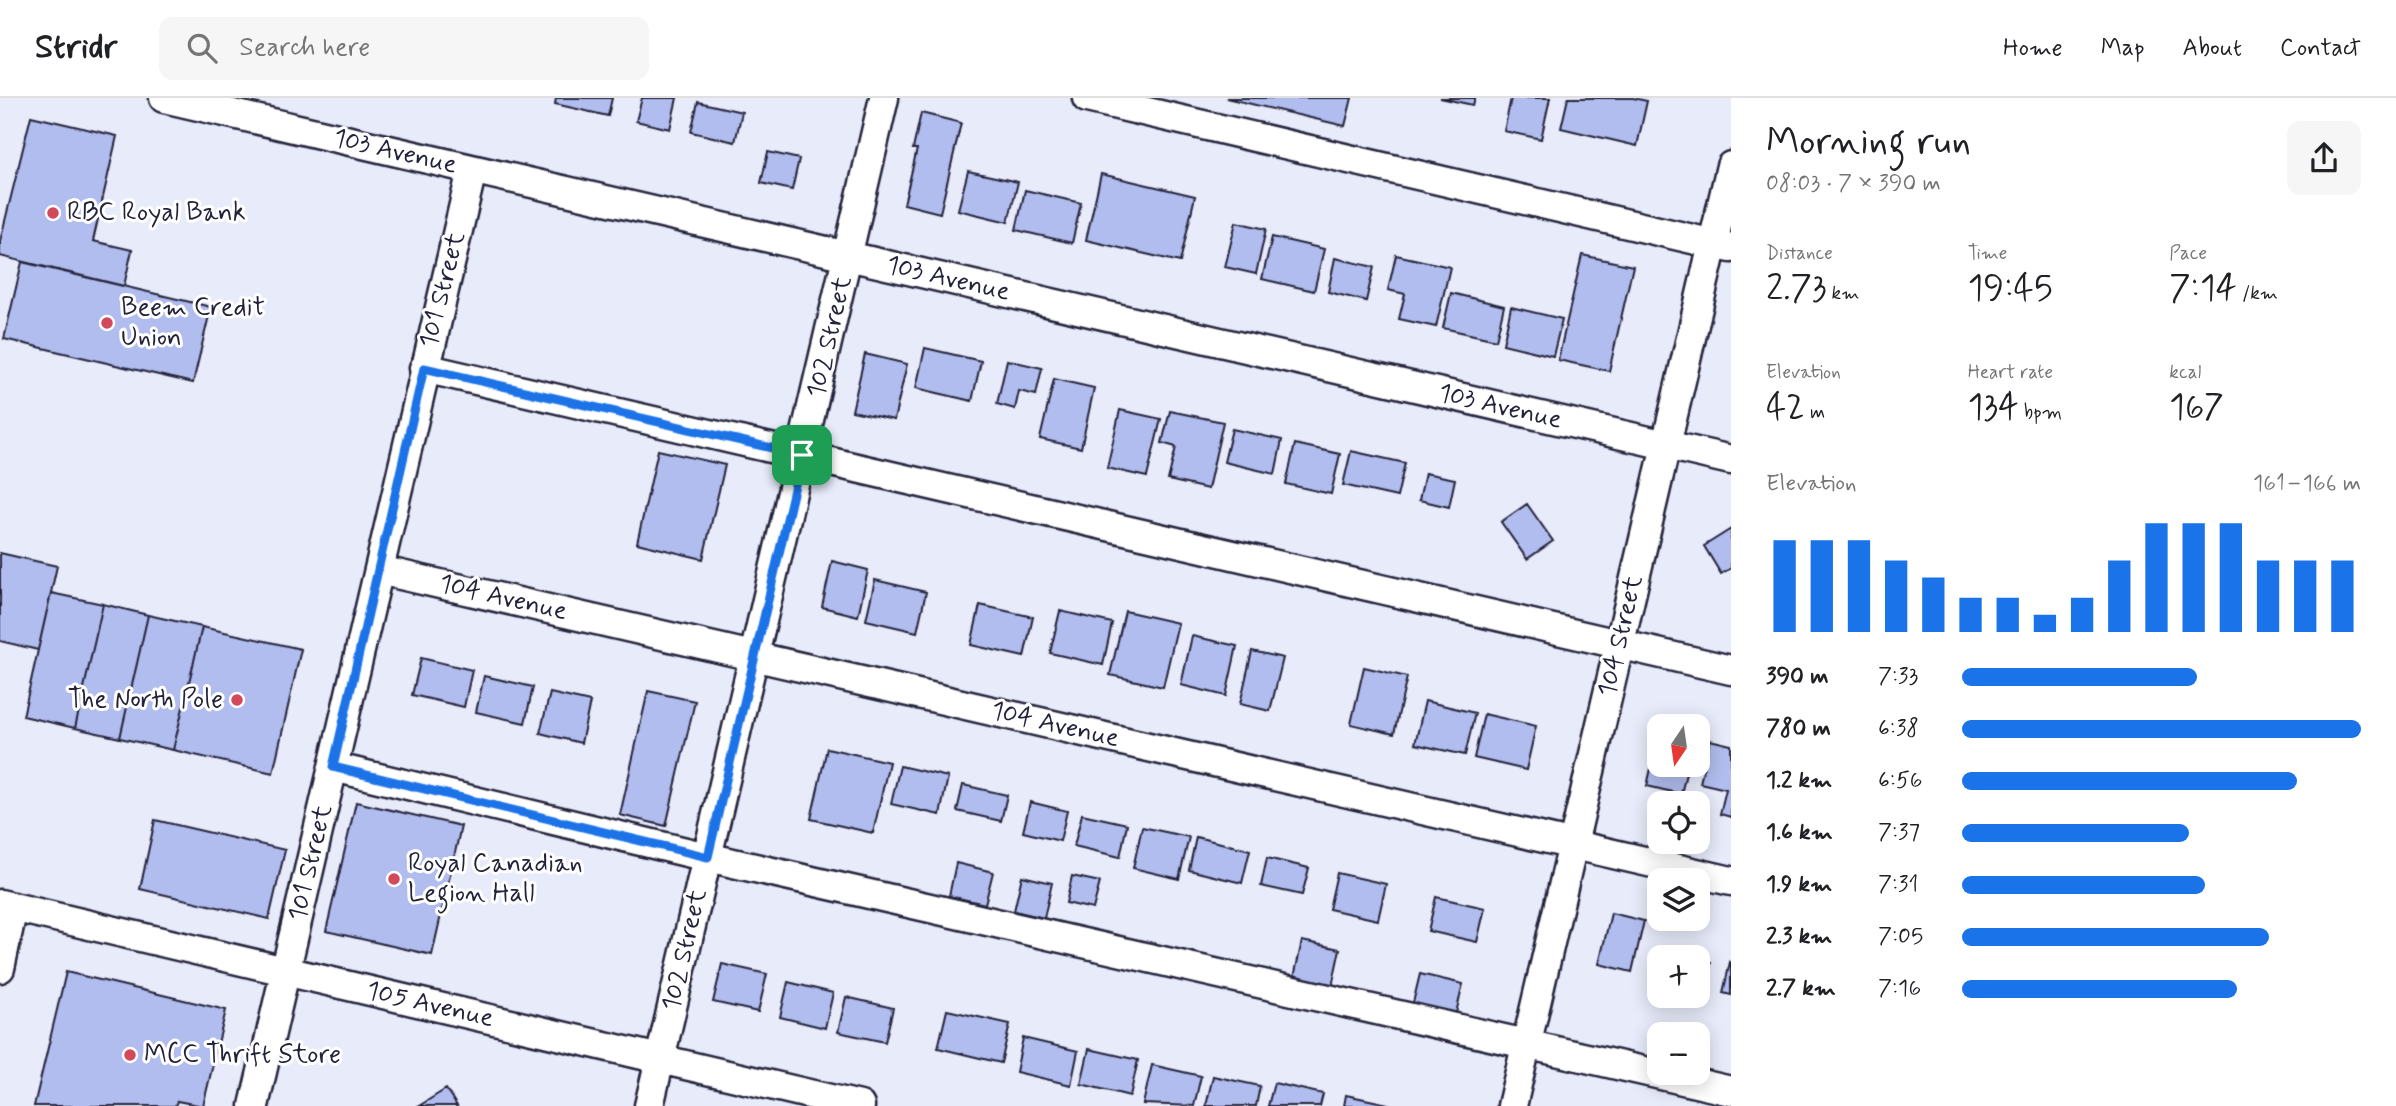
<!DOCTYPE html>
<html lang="en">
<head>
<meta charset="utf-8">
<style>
  :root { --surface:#fff; --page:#f6f6f6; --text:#202124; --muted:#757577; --line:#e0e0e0; --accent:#1a73e8 }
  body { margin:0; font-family:Mynerve,sans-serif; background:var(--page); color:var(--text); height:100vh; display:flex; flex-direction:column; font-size:26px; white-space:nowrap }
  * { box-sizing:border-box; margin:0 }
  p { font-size:23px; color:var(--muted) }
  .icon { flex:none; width:38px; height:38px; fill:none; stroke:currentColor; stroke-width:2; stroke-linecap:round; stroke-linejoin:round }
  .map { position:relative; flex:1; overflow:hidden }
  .sheet { display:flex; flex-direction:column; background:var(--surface); width:665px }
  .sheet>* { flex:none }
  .needle { width:46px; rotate:193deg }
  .tools { position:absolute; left:1647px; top:616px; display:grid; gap:14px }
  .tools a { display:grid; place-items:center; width:63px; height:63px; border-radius:14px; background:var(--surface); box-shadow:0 4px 18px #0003; font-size:35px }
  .pin { position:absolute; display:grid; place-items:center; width:60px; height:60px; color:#fff; margin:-30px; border-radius:14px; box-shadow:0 4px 10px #0006 }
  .round { display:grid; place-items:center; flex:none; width:74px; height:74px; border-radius:14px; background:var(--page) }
  .headline { display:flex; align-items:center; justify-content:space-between; height:119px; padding:0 35px }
  h1 { font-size:38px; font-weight:600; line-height:52px }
  .figures { display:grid; grid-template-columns:repeat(3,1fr); gap:10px; height:119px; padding:7px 35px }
  .figures div { display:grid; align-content:center }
  .figures b { font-size:35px; font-weight:600 }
  .figures small { font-size:19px; font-weight:400 }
  .figures p { font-size:19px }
  .chart { height:196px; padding:14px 35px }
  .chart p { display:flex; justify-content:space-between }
  .chart svg { width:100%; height:126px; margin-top:7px; stroke:var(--accent); stroke-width:6 }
  ul { padding:0 35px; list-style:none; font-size:23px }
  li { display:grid; grid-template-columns:112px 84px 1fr; align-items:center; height:52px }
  li i { height:18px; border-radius:9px; background:var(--accent) }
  header { display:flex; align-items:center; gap:42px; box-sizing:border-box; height:98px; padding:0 35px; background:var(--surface); border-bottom:2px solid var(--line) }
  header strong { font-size:33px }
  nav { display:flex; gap:38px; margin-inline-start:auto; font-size:24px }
  .search { width:490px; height:63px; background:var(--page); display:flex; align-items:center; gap:18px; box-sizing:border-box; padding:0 24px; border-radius:14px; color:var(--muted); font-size:26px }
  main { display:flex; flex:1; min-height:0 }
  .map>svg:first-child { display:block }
  .building { fill:#b1bdee; stroke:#22223b; stroke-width:2 }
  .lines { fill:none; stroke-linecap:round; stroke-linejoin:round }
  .minor-casing { stroke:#22223b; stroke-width:33 }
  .minor { stroke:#fff; stroke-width:28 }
  .route-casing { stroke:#fff; stroke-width:14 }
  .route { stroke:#1a73e8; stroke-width:9 }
  .poi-dot { fill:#d1495b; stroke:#fff; stroke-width:2.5 }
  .labels { text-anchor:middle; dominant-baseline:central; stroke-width:6; stroke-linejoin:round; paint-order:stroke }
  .street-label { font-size:26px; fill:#22223b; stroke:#fff }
  .poi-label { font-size:26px; fill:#22223b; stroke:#fff; text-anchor:start }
</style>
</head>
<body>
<header>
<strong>Stridr</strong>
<div class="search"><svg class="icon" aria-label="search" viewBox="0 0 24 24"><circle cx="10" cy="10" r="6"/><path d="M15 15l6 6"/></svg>Search here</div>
<nav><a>Home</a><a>Map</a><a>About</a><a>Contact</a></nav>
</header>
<main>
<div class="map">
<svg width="1731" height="1008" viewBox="0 0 1731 1008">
  <rect width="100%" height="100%" fill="#e8ebfa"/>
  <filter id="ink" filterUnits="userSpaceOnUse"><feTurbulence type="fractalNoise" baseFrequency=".0143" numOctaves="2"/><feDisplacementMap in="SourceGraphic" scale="14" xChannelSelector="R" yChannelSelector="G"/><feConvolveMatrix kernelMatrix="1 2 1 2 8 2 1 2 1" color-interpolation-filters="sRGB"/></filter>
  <g filter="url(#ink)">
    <path class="building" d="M556 0H612L608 18 555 6Z
      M642 0H677L670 31 636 23Z
      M1226 0H1352L1345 28Z
      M1440 0H1475L1473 7Z
      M1511 0H1550L1541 41 1504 33Z
      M1568 0H1633L1647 3 1637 48 1561 30Z
      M698 4 742 14 735 44 691 34Z
      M921 15 961 25 940 115 904 106 917 51H913Z
      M31 18 117 38 93 143 132 152 124 188 0 158V143Z
      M768 54 799 61 792 92 761 85Z
      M968 73 1018 84 1008 124 958 112Z
      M1101 76 1195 98 1180 164 1086 142Z
      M1025 92 1081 105 1072 145 1016 132Z
      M1236 124 1266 131 1256 176 1225 169Z
      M1272 139 1324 151 1314 193 1262 181Z
      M1396 157 1450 169 1436 229 1399 221 1405 196 1388 192Z
      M1582 157 1633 168 1609 273 1558 262Z
      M1335 160 1374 169 1366 203 1328 194Z
      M22 164 211 209 193 285 4 241Z
      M1451 195 1504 208 1496 242 1443 230Z
      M1511 209 1562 221 1553 258 1503 246Z
      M925 250 981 263 972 303 916 290Z
      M865 256 907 266 894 322 852 313Z
      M1007 262 1042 270 1036 297 1019 293 1015 311 997 306Z
      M1054 281 1094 290 1081 350 1040 341Z
      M1120 312 1161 321 1147 379 1107 370Z
      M1170 313 1223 324 1208 391 1168 382 1176 349 1162 345Z
      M1232 331 1282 342 1275 376 1224 364Z
      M1295 346 1340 356 1331 396 1286 386Z
      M658 352 725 367 703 461 637 445Z
      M1351 353 1405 365 1397 399 1343 387Z
      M1425 375 1455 381 1449 409 1419 402Z
      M1527 406 1553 443 1527 461 1501 424Z
      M1731 431V470L1721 476 1704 448Z
      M0 455 57 468 38 552 0 543Z
      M832 463 868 472 858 518 822 509Z
      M875 482 926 494 917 534 866 522Z
      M51 495 103 506 75 630 23 618Z
      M103 506 148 517 120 640 75 630Z
      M980 507 1033 519 1024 559 971 547Z
      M1060 513 1112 525 1103 567 1050 555Z
      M1125 513 1178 525 1163 589 1110 577Z
      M148 517 202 529 173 652 120 640Z
      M202 529 301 551 273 675 173 652Z
      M1192 538 1237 548 1226 598 1181 587Z
      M1252 553 1283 560 1270 613 1240 606Z
      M421 560 472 572 464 609 412 597Z
      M1364 569 1407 579 1394 636 1351 626Z
      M484 578 533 589 525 625 476 614Z
      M648 593 695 603 666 728 620 717Z
      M550 595 590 604 581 645 540 635Z
      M1425 603 1475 615 1465 657 1415 646Z
      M1484 616 1536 628 1526 672 1474 660Z
      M1659 635V667H1688L1681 696 1647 688Z
      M1710 642 1731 647V719L1720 716 1726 691 1700 685Z
      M827 650 889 664 873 735 811 721Z
      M900 668 948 679 940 717 891 706Z
      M963 687 1007 697 1001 723 957 713Z
      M356 704 461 728 432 857 326 833Z
      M1030 704 1067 713 1060 743 1023 734Z
      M1082 716 1127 726 1120 759 1074 748Z
      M155 722 285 752 269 821 140 791Z
      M1142 729 1189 739 1179 781 1133 770Z
      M1196 739 1250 752 1242 785 1189 772Z
      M1267 760 1309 770 1302 797 1261 788Z
      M956 765 993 774 985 806 949 798Z
      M1337 775 1386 786 1378 822 1329 811Z
      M1022 778 1052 785 1044 820 1014 813Z
      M1072 778 1100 784 1093 811 1066 805Z
      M1436 799 1485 810 1477 844 1428 833Z
      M1611 815 1644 823 1632 874 1599 866Z
      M1302 843 1340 851 1331 893 1293 884Z
      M1661 853 1686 859H1660Z
      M1659 862V888L1653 887Z
      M1698 862 1711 865 1704 898 1698 897Z
      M1730 864 1731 865V897L1723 895Z
      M722 866 767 876 758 914 713 904Z
      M66 874 226 912 203 1008 177 1003 175 1008H34Z
      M1420 876 1463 886 1455 919 1412 909Z
      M788 884 833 895 825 930 780 919Z
      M846 899 893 910 885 944 838 934Z
      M947 912 1010 926 1001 965 938 950Z
      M1023 940 1078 953 1071 987 1016 974Z
      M1089 951 1138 962 1130 998 1081 986Z
      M1152 967 1201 978 1194 1008 1143 1006Z
      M1213 978 1260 988 1256 1008H1206Z
      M1274 985 1323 996 1320 1008H1268Z
      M446 991 457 1008H419Z
      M1346 997 1388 1006 1387 1008H1344Z"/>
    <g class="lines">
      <defs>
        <path id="minor" d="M164 0 1731 362
          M1087 0 1731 150
          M424 270 1731 572
          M379 472 1731 783
          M333 669 707 759 1731 993
          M0 806 860 1008
          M0 870 13 809
          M254 1008 472 72
          M649 1008 884 0
          M1512 1008 1731 68"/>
      </defs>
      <use href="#minor" class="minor-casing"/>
      <use href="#minor" class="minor"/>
    </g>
  </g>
  <g class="lines" filter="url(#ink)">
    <defs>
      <path id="route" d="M424 270 802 357 708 759 333 669Z"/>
    </defs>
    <use href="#route" class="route-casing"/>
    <use href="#route" class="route"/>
  </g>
  <g class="poi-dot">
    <circle cx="53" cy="115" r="7"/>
    <circle cx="107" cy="225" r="7"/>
    <circle cx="237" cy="602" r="7"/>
    <circle cx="394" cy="781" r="7"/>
    <circle cx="130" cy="957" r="7"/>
  </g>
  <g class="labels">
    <g class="street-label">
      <text transform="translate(395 54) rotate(13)">103 Avenue</text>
      <text transform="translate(948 181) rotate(13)">103 Avenue</text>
      <text transform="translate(443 192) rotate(-76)">101 Street</text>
      <text transform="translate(830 239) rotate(-77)">102 Street</text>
      <text transform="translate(1500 309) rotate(13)">103 Avenue</text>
      <text transform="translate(503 500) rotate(13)">104 Avenue</text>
      <text transform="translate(1621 538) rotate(-77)">104 Street</text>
      <text transform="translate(1055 627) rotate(13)">104 Avenue</text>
      <text transform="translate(311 765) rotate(-77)">101 Street</text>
      <text transform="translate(685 852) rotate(-77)">102 Street</text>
      <text transform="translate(430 907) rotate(13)">105 Avenue</text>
    </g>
    <g class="poi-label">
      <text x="67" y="115">RBC Royal Bank</text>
      <text x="121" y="210">Beem Credit<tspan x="121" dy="30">Union</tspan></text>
      <text x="223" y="602" text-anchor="end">The North Pole</text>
      <text x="408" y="766">Royal Canadian<tspan x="408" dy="30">Legion Hall</tspan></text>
      <text x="144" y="957">MCC Thrift Store</text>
    </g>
  </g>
</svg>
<div class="tools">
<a><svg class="needle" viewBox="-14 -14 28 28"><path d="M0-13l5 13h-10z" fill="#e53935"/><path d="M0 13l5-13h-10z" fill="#757577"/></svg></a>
<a><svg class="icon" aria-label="locate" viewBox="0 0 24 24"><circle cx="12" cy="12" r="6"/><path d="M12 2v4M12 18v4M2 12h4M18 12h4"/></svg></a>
<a><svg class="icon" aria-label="layers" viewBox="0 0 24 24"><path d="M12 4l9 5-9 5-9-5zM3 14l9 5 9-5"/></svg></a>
<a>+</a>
<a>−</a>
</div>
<div class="pin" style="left:802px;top:357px;background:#1e9e55"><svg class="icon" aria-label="arrive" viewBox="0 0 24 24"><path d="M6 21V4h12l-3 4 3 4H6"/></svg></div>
</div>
<section class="sheet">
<div class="headline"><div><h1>Morning run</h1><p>08:03 · 7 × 390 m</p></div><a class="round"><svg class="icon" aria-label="share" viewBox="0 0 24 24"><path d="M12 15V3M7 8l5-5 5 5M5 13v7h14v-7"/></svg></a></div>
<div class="figures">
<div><p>Distance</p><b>2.73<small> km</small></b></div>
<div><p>Time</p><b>19:45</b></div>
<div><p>Pace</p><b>7:14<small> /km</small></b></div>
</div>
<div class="figures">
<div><p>Elevation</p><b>42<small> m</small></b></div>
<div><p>Heart rate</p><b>134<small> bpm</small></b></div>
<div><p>kcal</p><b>167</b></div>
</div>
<div class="chart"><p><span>Elevation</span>161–166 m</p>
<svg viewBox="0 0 160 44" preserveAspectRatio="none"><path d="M5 44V12M15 44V12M25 44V12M35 44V19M45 44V25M55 44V32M65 44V32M75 44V38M85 44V32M95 44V19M105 44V6M115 44V6M125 44V6M135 44V19M145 44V19M155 44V19"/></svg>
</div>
<ul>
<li><b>390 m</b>7:33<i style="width:59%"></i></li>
<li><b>780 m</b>6:38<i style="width:100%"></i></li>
<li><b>1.2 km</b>6:56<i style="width:84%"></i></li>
<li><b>1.6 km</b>7:37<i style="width:57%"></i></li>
<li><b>1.9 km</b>7:31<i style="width:61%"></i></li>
<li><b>2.3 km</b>7:05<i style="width:77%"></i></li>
<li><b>2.7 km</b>7:16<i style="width:69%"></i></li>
</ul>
</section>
</main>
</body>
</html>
